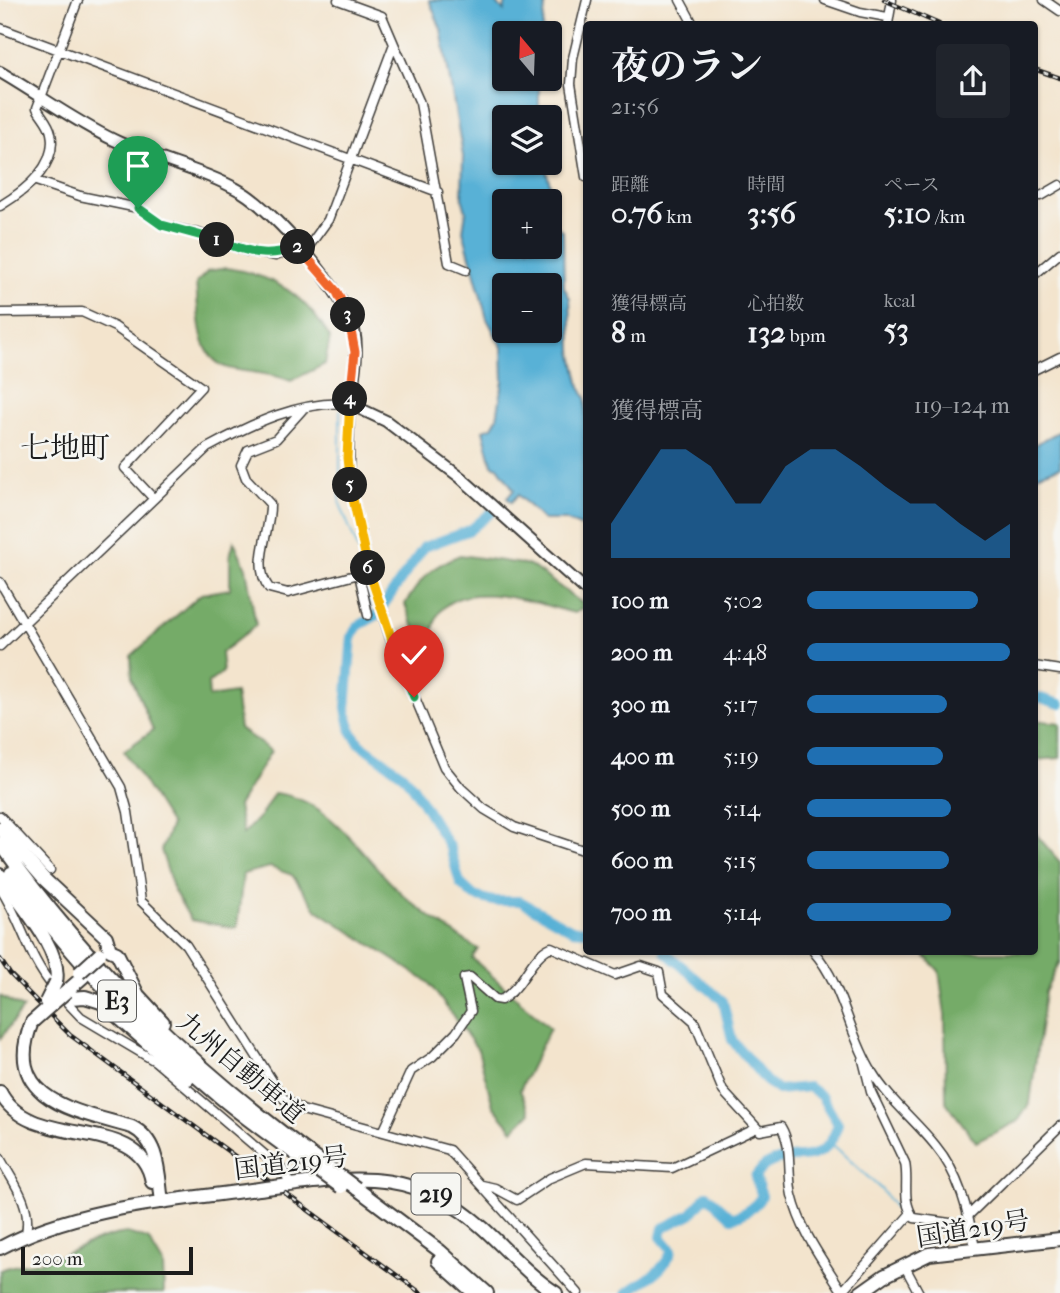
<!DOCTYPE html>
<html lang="ja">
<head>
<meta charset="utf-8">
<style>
  :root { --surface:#171b24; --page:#20242c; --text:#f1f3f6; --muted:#9ea1a6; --accent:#1f6fb2 }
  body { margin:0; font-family:"IM FELL French Canon","Noto Serif JP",serif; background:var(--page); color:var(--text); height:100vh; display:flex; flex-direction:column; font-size:26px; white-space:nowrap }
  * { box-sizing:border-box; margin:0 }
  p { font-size:23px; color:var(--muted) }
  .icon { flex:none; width:38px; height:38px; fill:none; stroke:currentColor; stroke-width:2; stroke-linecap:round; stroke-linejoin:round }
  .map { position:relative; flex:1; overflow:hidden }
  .sheet { position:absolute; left:583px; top:21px; width:455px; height:934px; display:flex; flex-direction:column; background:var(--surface); border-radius:7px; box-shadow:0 2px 5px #0004 }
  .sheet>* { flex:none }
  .needle { width:46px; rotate:341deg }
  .tools { position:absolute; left:492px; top:21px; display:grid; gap:14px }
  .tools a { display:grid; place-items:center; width:70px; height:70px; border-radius:7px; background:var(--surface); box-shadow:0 2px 5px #0004; font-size:35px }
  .scale { position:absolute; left:21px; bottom:18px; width:172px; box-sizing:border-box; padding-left:7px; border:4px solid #1c1c1c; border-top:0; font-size:19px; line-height:24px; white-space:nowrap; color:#1c1c1c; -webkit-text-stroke:5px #f6f6f2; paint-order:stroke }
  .pin { position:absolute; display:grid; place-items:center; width:60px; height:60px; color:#fff; margin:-72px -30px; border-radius:50% 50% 50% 0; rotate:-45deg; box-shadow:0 0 7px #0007 }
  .pin .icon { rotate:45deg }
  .km { position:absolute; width:35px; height:35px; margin:-18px; border-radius:50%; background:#222; color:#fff; font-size:19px; line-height:35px; text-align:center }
  .round { display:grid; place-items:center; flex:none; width:74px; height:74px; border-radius:7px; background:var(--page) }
  .head { display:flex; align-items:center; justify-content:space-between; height:119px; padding:0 28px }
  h1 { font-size:38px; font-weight:700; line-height:52px }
  .figures { display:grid; grid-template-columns:repeat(3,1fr); gap:10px; height:119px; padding:7px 28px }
  .figures div { display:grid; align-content:center }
  .figures b { font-size:30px; font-weight:700 }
  .figures small { font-size:19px; font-weight:400 }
  .figures p { font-size:19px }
  .chart { height:196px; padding:14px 28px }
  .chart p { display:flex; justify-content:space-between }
  .chart svg { width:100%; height:126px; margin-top:7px; fill:var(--accent); opacity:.7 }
  ul { padding:0 28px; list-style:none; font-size:23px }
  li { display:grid; grid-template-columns:112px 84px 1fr; align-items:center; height:52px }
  li i { height:18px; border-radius:9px; background:var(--accent) }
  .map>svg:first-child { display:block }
  .forest { fill:#75ab68; stroke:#486442; stroke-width:2 }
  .water { fill:#59b1d6; stroke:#3a6679; stroke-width:2; fill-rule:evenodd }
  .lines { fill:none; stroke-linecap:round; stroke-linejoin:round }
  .stream { stroke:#59b1d6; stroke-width:2 }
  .river { stroke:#59b1d6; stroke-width:10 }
  .minor-casing { stroke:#3c3a37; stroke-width:11 }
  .major-casing { stroke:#3c3a37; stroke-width:14 }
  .highway-casing { stroke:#3c3a37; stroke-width:16 }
  .minor { stroke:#fff; stroke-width:8 }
  .major { stroke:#fff; stroke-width:10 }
  .highway { stroke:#fff; stroke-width:12 }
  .rail-casing { stroke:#1c1c1c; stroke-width:4.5 }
  .rail { stroke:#f6f6f2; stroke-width:2; stroke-dasharray:5; stroke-linecap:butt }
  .highway-bridge-casing { stroke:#3c3a37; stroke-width:16; stroke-linecap:butt }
  .highway-bridge { stroke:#fff; stroke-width:12 }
  .split-1-casing { stroke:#fff; stroke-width:14 }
  .split-2-casing { stroke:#fff; stroke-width:14 }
  .split-3-casing { stroke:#fff; stroke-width:14 }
  .split-4-casing { stroke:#fff; stroke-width:14 }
  .split-5-casing { stroke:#fff; stroke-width:14 }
  .split-6-casing { stroke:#fff; stroke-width:14 }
  .split-7-casing { stroke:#fff; stroke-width:14 }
  .split-8-casing { stroke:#fff; stroke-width:14 }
  .split-1 { stroke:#22a559; stroke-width:9 }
  .split-2 { stroke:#22a559; stroke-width:9 }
  .split-3 { stroke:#f0652b; stroke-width:9 }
  .split-4 { stroke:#f0652b; stroke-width:9 }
  .split-5 { stroke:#f5b400; stroke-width:9 }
  .split-6 { stroke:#f5b400; stroke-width:9 }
  .split-7 { stroke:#f5b400; stroke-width:9 }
  .split-8 { stroke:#22a559; stroke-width:9 }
  .labels { text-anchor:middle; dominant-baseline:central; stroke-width:5; stroke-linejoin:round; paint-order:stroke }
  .shield { fill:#f6f6f2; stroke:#5d5d5c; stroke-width:2 }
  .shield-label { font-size:24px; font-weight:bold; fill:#1c1c1c }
  .street-label { font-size:26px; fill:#1c1c1c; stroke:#f6f6f2 }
  .quarter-label { font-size:30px; fill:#1c1c1c; stroke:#f6f6f2 }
</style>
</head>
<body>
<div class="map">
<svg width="1060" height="1293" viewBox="0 0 1060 1293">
  <rect width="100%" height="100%" fill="#f6f6f2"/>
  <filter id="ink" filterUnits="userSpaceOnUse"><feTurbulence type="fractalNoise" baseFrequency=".0143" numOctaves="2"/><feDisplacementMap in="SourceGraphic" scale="14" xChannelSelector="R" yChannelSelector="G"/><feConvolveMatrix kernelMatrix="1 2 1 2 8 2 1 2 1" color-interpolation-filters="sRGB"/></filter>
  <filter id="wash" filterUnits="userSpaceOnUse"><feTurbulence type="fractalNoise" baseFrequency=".00686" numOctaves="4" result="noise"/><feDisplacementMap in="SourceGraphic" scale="28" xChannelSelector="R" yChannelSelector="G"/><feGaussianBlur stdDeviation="1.57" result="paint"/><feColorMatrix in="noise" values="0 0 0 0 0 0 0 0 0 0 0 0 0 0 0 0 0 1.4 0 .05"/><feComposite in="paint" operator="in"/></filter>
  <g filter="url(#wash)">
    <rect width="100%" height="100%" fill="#f3e4cd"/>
    <path class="forest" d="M227 268C276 276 305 295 330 338L325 364 291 381C272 373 252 373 232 369 195 362 199 311 196 283L208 271Z
      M234 541 246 568 256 625 221 653 223 672 208 683 209 697 235 693 240 729 271 751 238 806 243 834 261 815 274 793C330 798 361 855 399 891 423 914 451 931 478 949L472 958 550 1028 520 1090 530 1113 513 1130 493 1106 478 1050 428 982 317 910 292 875 270 867 243 874 237 928 191 920 174 891 161 850 171 825 124 751 153 730 132 679 131 656 201 594 230 589V556Z
      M460 555 530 565 586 606 575 613C540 605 464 576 439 613 435 619 434 628 432 634L424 640 412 623 405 604C422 577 430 567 460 555Z
      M1034 720 1060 723V758L1034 760Z
      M1034 832 1060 862V961L1045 992 1030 1103 1018 1121 976 1142 946 1102 945 1015 939 971 922 952H1034Z
      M0 996 23 1008 0 1039Z
      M127 1233 148 1239 163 1264 164 1293H0V1270C19 1263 26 1265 43 1261 74 1254 95 1236 127 1233Z"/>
    <path class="water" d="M429 0H493L504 11 506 0H546L542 33H504V79H539V117H504V163H544L555 201V224L563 232 564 287 570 299 572 350 580 387 586 398 585 528 565 520H543L518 495 511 502 507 498 514 490 498 467 492 465 483 430 492 427 497 418 503 381 502 347 487 319 463 231 466 211 462 198 463 156 441 29ZM504 201H550V247H504ZM504 285H550V331H504Z
      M1060 431V467L1034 476V445Z"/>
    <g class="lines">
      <path class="stream" d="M340 410V504L359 551 372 619
        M831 1143 881 1189 902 1218
        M906 1222 921 1231H944"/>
      <path class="river" d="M493 511 470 530 424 547 376 616 358 626 352 636 346 708 351 731 360 744 402 774 413 787 450 848 460 883 474 896 493 901H520L572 930 586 931
        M1034 696 1060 704
        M627 1293C646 1278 663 1274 672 1250L661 1237 663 1228 691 1214 707 1195 732 1218C744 1214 755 1207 762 1196L755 1177C759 1173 761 1168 766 1165 795 1148 824 1172 838 1124L821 1096 809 1087 778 1090 766 1081 732 1040 723 1001 665 952"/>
    </g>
  </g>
  <g filter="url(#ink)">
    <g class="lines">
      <defs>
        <path id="minor" d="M680 0 693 24
          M825 0 860 12 887 17
          M1044 0 1060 11
          M888 24 892 0
          M0 28 438 192
          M394 44 420 103 449 263 466 270
          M586 177 571 84 573 58 587 0
          M36 181 80 196 138 208 162 225 198 233 247 251 276 256 299 247
          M1034 195 1041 196 1060 185
          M0 206C25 191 58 166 51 133 49 123 42 117 37 108L78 0
          M304 253 328 220 394 44 382 16 338 0
          M1034 275 1060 253
          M0 313 82 312 115 327 201 387 125 468 153 498
          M1034 370 1060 357
          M303 409 276 439 248 450 241 465 246 478 270 504C271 532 251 564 269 588L288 593 359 574 368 615
          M0 582 121 787 128 812 141 901 186 945 283 1098 302 1110 449 1150 578 1293
          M0 646 207 448C249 425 302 399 350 404L349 479 369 571 390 638 444 767 461 788 484 809 514 827 586 851
          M1034 666 1060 670
          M0 816 50 870
          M0 888C23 923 27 956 54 988
          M814 952C843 985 849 1035 872 1072 889 1100 915 1120 935 1145 960 1175 968 1211 975 1248
          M63 998 81 1017 155 1061 285 1172 290 1185
          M863 1060 871 1092 905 1163C909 1183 901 1200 914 1218L971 1226
          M384 1130 411 1071 432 1057 456 1033 471 1011 464 978 470 977 495 999 501 1000C524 987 530 956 551 947L615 975 641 966 659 972 663 994 694 1021 723 1091 757 1128
          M0 1158C13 1182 32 1204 26 1233
          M482 1185 495 1188 517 1200 550 1178 586 1163 672 1168 757 1128 760 1131 781 1127C793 1147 787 1173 792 1195 801 1232 822 1259 842 1291
          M969 1215 1060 1126
          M904 1265 919 1293
          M841 1293 911 1213"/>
        <path id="major" d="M0 72C38 94 74 121 114 140 155 160 202 169 242 192 275 212 345 292 354 330 359 354 353 380 350 404L386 421 460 477 586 590"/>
        <path id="highway" d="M0 828 43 878 106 937 110 950 117 953 138 995 163 1022
          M0 843C92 972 194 1068 321 1162
          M11 873C68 954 138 1028 214 1092 245 1119 279 1142 312 1166
          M0 875C18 903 63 949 56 982
          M67 991 83 977
          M70 998 85 997 101 1002 188 1079
          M32 1022C0 1101 80 1112 132 1127 160 1141 158 1175 162 1202
          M0 1092C30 1153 141 1112 152 1182
          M282 1186C362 1175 420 1171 484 1229 507 1250 529 1276 556 1293
          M356 1188 440 1251 487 1293
          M0 1248C81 1205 177 1201 266 1188
          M438 1261 474 1293
          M860 1293 884 1276 929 1254 1060 1239"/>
      </defs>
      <use href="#minor" class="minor-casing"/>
      <use href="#major" class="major-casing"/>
      <use href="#highway" class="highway-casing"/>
      <use href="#minor" class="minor"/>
      <use href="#major" class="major"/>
      <use href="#highway" class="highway"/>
      <defs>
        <path id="rail" d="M884 0 939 24
          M1034 69 1060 78
          M0 959 10 974 70 1035 421 1293"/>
      </defs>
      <use href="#rail" class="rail-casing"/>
      <use href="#rail" class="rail"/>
      <defs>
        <path id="highway-bridge" d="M79 973 100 954
          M46 1002 56 982
          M32 1022 67 991
          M321 1162 356 1188
          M312 1166 341 1187
          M266 1188 282 1186"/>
      </defs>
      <use href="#highway-bridge" class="highway-bridge-casing"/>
      <use href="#highway-bridge" class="highway-bridge"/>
    </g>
  </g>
  <g class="lines" filter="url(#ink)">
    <defs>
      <path id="split-1" d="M138 208 162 225 217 240"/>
      <path id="split-2" d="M217 240C248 252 266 259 298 247"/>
      <path id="split-3" d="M298 247 337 292 348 315"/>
      <path id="split-4" d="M348 315 355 352 350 399"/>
      <path id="split-5" d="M350 485 347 458 350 399"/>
      <path id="split-6" d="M350 485 368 568"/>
      <path id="split-7" d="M368 568 395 649"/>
      <path id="split-8" d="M395 649 414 697"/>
    </defs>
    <use href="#split-1" class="split-1-casing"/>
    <use href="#split-2" class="split-2-casing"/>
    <use href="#split-3" class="split-3-casing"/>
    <use href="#split-4" class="split-4-casing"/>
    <use href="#split-5" class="split-5-casing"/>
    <use href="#split-6" class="split-6-casing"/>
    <use href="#split-7" class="split-7-casing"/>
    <use href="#split-8" class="split-8-casing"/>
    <use href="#split-1" class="split-1"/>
    <use href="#split-2" class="split-2"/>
    <use href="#split-3" class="split-3"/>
    <use href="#split-4" class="split-4"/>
    <use href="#split-5" class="split-5"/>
    <use href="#split-6" class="split-6"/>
    <use href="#split-7" class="split-7"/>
    <use href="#split-8" class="split-8"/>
  </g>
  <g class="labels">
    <g class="shield">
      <rect x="98" y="980.5" width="38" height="41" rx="5"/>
      <rect x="411.5" y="1173.5" width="49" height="41" rx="5"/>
    </g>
    <g class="shield-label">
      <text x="117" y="1001">E3</text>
      <text x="436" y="1194">219</text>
    </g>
    <g class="street-label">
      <text transform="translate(241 1068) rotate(40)">九州自動車道</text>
      <text transform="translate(291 1163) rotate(-7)">国道219号</text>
      <text transform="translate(973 1229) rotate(-9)">国道219号</text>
    </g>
    <g class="quarter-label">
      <text x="65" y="448">七地町</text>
    </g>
  </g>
</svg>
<div class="tools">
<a><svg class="needle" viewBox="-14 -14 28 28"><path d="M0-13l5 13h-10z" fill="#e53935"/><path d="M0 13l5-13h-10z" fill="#9ea1a6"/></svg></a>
<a><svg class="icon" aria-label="layers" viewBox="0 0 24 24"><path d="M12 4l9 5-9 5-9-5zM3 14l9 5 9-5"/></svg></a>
<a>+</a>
<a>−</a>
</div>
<div class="scale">200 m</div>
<div class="pin" style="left:138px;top:208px;background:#1e9e55"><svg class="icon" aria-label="arrive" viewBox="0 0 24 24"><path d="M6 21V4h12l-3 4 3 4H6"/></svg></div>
<div class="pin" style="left:414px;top:697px;background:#d93025"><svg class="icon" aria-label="check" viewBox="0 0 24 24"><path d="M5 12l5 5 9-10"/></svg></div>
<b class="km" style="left:217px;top:240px">1</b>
<b class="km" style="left:298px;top:247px">2</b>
<b class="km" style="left:348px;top:315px">3</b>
<b class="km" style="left:350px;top:399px">4</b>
<b class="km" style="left:350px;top:485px">5</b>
<b class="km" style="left:368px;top:568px">6</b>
<section class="sheet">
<div class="head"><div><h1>夜のラン</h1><p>21:56</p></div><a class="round"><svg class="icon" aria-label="share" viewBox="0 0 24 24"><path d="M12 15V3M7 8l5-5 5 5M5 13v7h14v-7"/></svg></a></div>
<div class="figures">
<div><p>距離</p><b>0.76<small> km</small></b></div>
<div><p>時間</p><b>3:56</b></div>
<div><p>ペース</p><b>5:10<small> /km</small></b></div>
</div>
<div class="figures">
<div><p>獲得標高</p><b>8<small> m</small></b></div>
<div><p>心拍数</p><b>132<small> bpm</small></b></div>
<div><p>kcal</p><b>53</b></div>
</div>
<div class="chart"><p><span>獲得標高</span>119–124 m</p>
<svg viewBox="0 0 160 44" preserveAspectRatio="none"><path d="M0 44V32L10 19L20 6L30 6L40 12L50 25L60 25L70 12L80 6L90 6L100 12L110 19L120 25L130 25L140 32L150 38L160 32V44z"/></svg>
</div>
<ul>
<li><b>100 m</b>5:02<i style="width:84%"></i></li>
<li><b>200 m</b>4:48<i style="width:100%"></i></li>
<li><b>300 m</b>5:17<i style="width:69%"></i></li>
<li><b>400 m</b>5:19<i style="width:67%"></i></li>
<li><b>500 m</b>5:14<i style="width:71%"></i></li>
<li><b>600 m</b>5:15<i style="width:70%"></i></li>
<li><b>700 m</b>5:14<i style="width:71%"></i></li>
</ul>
</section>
</div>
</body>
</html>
